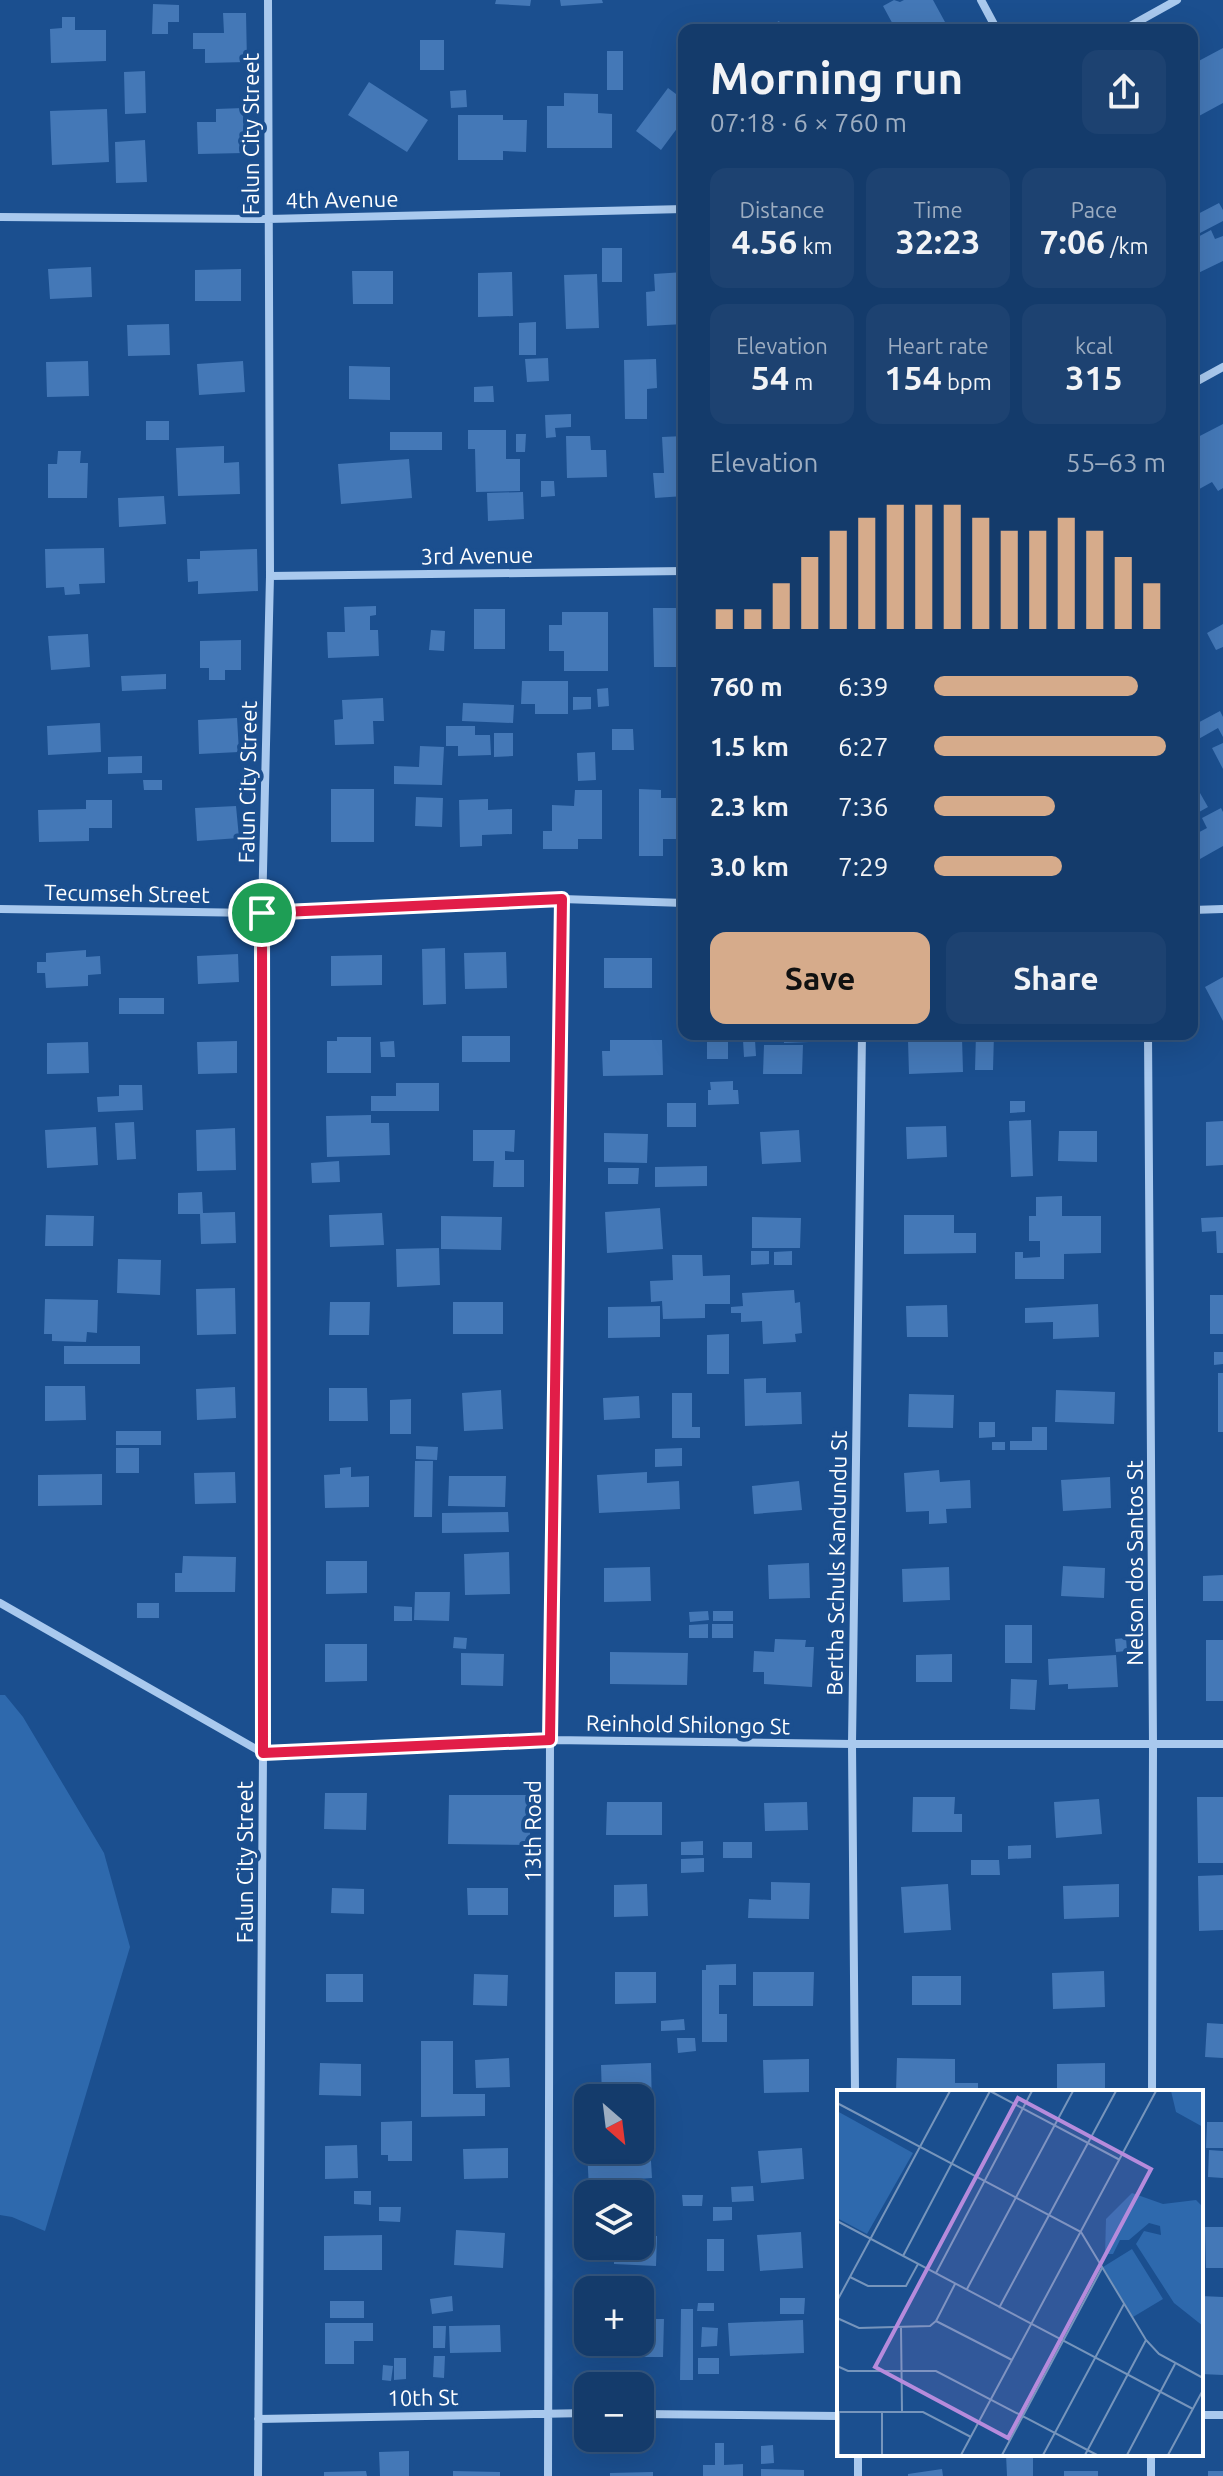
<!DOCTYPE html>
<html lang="en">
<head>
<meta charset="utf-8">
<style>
  :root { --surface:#143b6b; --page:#1d4271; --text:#f1f3f6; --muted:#9dadc1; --line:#33557e; --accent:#d6ab8b }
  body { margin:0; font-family:Ubuntu,sans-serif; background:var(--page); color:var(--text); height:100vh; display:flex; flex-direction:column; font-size:30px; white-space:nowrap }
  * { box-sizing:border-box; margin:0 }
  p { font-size:26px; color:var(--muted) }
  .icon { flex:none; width:44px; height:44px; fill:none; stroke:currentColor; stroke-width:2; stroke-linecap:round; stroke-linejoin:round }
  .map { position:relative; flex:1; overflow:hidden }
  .side { position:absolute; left:678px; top:24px; width:520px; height:1016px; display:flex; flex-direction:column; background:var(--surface); border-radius:16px; box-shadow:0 8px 32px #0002,0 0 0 2px var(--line) }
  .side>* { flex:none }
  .needle { width:52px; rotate:152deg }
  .buttons { position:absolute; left:574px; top:2084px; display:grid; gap:16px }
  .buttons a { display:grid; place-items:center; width:80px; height:80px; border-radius:16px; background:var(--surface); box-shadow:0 8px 32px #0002,0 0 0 2px var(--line); font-size:40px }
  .pin { position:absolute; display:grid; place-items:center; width:68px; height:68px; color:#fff; margin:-34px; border:4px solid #fff; border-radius:50%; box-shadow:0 2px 8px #0007 }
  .round { display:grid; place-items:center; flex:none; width:84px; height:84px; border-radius:16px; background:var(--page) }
  .summary { display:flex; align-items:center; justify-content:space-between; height:136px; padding:0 32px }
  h1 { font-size:44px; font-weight:700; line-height:60px }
  .stats { display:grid; grid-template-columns:repeat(3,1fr); gap:12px; height:136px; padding:8px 32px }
  .stats div { display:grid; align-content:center; border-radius:16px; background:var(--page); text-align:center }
  .stats b { font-size:34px; font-weight:700 }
  .stats small { font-size:22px; font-weight:400 }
  .stats p { font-size:22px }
  .chart { height:224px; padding:16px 32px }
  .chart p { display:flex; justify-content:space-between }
  .chart svg { width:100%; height:144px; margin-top:8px; stroke:var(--accent); stroke-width:6 }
  .primary-button { display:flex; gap:16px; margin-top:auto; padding:16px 32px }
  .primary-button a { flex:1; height:92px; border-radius:16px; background:var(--accent); color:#111; font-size:32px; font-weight:700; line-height:92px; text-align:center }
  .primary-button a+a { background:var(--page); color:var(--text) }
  ul { padding:0 32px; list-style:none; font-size:26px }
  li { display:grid; grid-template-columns:128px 96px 1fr; align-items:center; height:60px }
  li i { height:20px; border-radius:10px; background:var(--accent) }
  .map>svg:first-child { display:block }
  .green { fill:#2e69ad }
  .building { fill:#4478b7 }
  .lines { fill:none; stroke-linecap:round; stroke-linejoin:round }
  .minor { stroke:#a9c9ee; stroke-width:8 }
  .route-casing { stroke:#fff; stroke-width:16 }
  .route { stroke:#e11d48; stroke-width:10 }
  .labels { text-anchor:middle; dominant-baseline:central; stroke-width:8; stroke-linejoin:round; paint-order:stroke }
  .street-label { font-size:22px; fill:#fff; stroke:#1b4f8f }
  .inset-road { fill:none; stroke:#7695bc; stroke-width:2 }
  .view { fill:#b68bdc; fill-opacity:0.15; stroke:#b68bdc; stroke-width:4 }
  .inset-edge { fill:none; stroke:#fff; stroke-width:4 }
</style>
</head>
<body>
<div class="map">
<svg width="1223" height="2476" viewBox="0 0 1223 2476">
  <rect width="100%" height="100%" fill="#1b4f8f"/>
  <path class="green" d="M0 1695H5L23 1717 104 1853 130 1947 45 2231 12 2217 0 2215Z"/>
  <path class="building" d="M496 0H531L530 6 495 4Z
    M560 0H602L603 3 561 6Z
    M894 0 900 2 904 0H933L945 22 931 30H896L883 6Z
    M153 4 179 5V22H168V34H152Z
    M223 13H246L247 62 205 63V49H193V33H224Z
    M62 17H75V30H106V61L51 63 50 29 62 28Z
    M779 21 784 30H764Z
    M420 40H444V70H420Z
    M1223 48V103L1199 116 1192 102V73L1196 71 1193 64Z
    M607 51H623V90H607Z
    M145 71 146 113 125 114 124 72Z
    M369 82 428 120 407 152 348 115Z
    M668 88 684 100V119L661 150 636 131Z
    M466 90 467 107 451 108 450 91Z
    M564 93 598 94V113L612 114V148H547V106H564Z
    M243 108 244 153 198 154 197 122H216V109Z
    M107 109 109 162 52 165 50 111Z
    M458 115H503V120H527L526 152 503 151V160H458Z
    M145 140 147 182 116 183 115 142Z
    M1219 203 1223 210V221L1200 233 1192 217Z
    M1211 230 1215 239 1223 236V261L1192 276V252L1197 249 1192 240Z
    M602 248H622V282H602Z
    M91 267 92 297 50 299 48 269Z
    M241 269V301H195V270Z
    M352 271H393V304H353Z
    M512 272 513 316 478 317V273Z
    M684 272V324L647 326 646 292 655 291 654 274Z
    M597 274 599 328 566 329 564 275Z
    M536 322V355H519V323Z
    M169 324 170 355 128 356 127 325Z
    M548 358 549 381 527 382 525 359Z
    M656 359 657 388 647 389V419H625L624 360Z
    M88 361 89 396 47 397 46 362Z
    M243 361 245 392 199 395 197 364Z
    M349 366 390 367V400L349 399Z
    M493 386 494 402H474V387Z
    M571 414V427L555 428 556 437 546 438 545 415Z
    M146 421H169V440H146Z
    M1223 424V488L1218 491 1212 482 1192 493V457L1198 454 1192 440Z
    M468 430H506V459H520V491L476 492 475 449H468Z
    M390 432H442V450H390Z
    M516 434H526L525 452H516Z
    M566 436H590L591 450H606L607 477 567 478Z
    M684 436V496L655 498 653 473H664L662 437Z
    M224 446V463L239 462 240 494 178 496 176 448Z
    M58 451H81L80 463H88L87 498H48V464H57Z
    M409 459 412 498 341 504 338 464Z
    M541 481H554L555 496 541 497Z
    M523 492 524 519 488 521 487 493Z
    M164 496 166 524 119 527 118 498Z
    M104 548 105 583 79 584 80 594 65 595 64 587 46 588 45 549Z
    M257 549 258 591 198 594V581L188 582 187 559H200V551Z
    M376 606V615L370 616V630H378L379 656 328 658 327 632H345L344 607Z
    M653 608H684V667H654Z
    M474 609H505V649H474Z
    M562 612H608V671H564V651H549V625H562Z
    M1223 624V647L1216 650 1207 633Z
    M431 630 445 631 444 651 429 650Z
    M88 634 90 667 51 670 48 636Z
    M241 640V670H225V680H209V668H200V641Z
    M166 674V689L122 691 121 676Z
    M522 681H568V714H535V704H521Z
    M608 688 609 706 598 707 597 689Z
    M573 697H591V709L573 710Z
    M383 698 384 721H373L374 744 335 745 334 720 343 719 342 700Z
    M463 703 514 705 513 723 462 721Z
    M1220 711 1223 717V737L1218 728 1195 741 1192 736V726Z
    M237 718 239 752 199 754 198 720Z
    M100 723 101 752 48 755 47 726Z
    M446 726H475V735H490L491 755 458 756V746H446Z
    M612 729H633L634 750H612Z
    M494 733H513V756L494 757Z
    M1223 743V769L1212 748Z
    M420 746 444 747 442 785 394 784V766L419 767Z
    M595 752 596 780 578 781 577 753Z
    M142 756V773L108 774V757Z
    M143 780H162V790H144Z
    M331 789H374V842H331Z
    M639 789 661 790V798H684V839H663V856H639Z
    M575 790H602V839H578V849H543V831H552V805L574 806Z
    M1200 793 1208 807 1192 816V797Z
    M416 797 443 798 442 827 415 826Z
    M488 799V810L512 809V834L482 835V846L460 847 459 800Z
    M86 800H112V828H89V841L39 842 38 810 86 809Z
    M236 806 239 838 197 841 195 808Z
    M1221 808 1223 812V846L1200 859 1192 844V836L1207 828 1202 818Z
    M445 948 446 1004 423 1005 422 949Z
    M86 950V957L100 956 101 974 88 975V986L46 988 45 973H37V962H46V953Z
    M506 952 507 988 465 989 464 953Z
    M238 954 239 982 198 984 197 956Z
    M382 955V985L331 986V956Z
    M604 958H652V988H604Z
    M1223 977V1021L1205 987Z
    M119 998H164V1014H119Z
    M784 1034H809V1042L784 1043Z
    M976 1034H994L993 1070H975Z
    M462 1036H510V1062H462Z
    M337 1037H371V1073H327V1041H337Z
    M707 1037H728V1059H707Z
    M962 1038 963 1072 909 1074 908 1040Z
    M610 1040H662L663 1075 603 1076 602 1051H610Z
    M743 1040H755L756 1056 744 1057Z
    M237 1041V1073L198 1074 197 1042Z
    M394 1041 395 1057H381L380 1042Z
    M88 1042 89 1073 47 1074V1043Z
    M764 1045H803L802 1074H763Z
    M733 1081V1090H738L739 1104 708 1105V1090H711L710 1082Z
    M396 1083H439V1111H371V1096H396Z
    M119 1085H142L143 1110 98 1112 97 1097 119 1096Z
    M1010 1101H1025V1112L1010 1113Z
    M667 1103H696V1127H667Z
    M371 1115V1123H389L390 1155 327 1157 326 1116Z
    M1031 1120 1033 1176 1011 1177 1009 1121Z
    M1223 1121V1165L1206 1166V1122Z
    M134 1122 136 1159 117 1160 115 1123Z
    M946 1126 947 1157 907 1159 906 1127Z
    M96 1127 98 1165 47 1168 45 1130Z
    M235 1128 236 1170 197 1171 196 1130Z
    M473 1130H515L514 1152 505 1151V1160H524V1187H493L494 1161H473Z
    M799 1130 801 1162 762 1164 760 1132Z
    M1059 1131H1097V1162L1058 1161Z
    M604 1133 648 1134 647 1163 604 1162Z
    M339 1161 340 1182 312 1183 311 1163Z
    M707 1166V1186L655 1187V1167Z
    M608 1168H639L638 1184H608Z
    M202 1192 203 1213 235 1212 236 1243 201 1244 200 1214H178V1193Z
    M1062 1196V1216H1101V1253L1064 1254V1279H1015V1252H1023V1258L1040 1257V1241H1029V1216H1036V1197Z
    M660 1208 663 1249 607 1253 605 1212Z
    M382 1213 384 1245 330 1247 329 1215Z
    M46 1215 94 1216 93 1246H45Z
    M904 1215H954V1233H976V1253L904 1254Z
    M441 1216 502 1217 501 1250 441 1249Z
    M752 1217 801 1218 800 1248H752Z
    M1223 1217V1253H1217L1216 1231 1202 1232 1201 1218Z
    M439 1248 440 1285 397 1287 396 1249Z
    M751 1251H769V1264L751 1265Z
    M792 1251V1265H774V1252Z
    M672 1255H702L703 1276 730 1275V1304H705V1318L663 1319 662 1301 651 1302 650 1281 673 1280Z
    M118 1259 161 1260 160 1295 117 1293Z
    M235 1288 236 1334 197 1335 196 1289Z
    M794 1290 795 1303 800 1302 802 1333 795 1334 796 1342 763 1344 762 1321 741 1322V1313H731V1307L743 1306 742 1293Z
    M1210 1295H1223V1334H1210Z
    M45 1299 98 1300 97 1333 87 1332 86 1342 52 1341V1334H44Z
    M330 1302H370L369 1335H329Z
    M453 1302H503V1334H453Z
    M1098 1304 1099 1337 1053 1339V1322L1025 1323V1308Z
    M947 1305 948 1337H907L906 1306Z
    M660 1306V1337L608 1338V1307Z
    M729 1334V1374H707V1335Z
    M64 1346H140V1364H64Z
    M1214 1352H1223V1364L1214 1365Z
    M1218 1373H1223V1432H1218Z
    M766 1378V1393L801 1392 802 1424 745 1426 744 1379Z
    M45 1386H85L86 1420 45 1421Z
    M235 1387 236 1418 197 1420 196 1389Z
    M329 1388H367L368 1421H329Z
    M501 1390 503 1429 464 1431 462 1393Z
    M1056 1390 1115 1392 1114 1424 1055 1422Z
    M672 1393H692V1427H700V1438H672Z
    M909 1394 954 1395 953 1428 908 1427Z
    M639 1396 640 1418 604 1420 603 1398Z
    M411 1399V1434H390V1400Z
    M979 1422H995V1437L979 1438Z
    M1032 1427H1047V1450H1010V1441H1032Z
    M116 1431H161V1445H116Z
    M992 1442H1005V1450H992Z
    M416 1446 438 1447 437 1460 416 1459Z
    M116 1448H139V1473H116Z
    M682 1448V1466L655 1467V1449Z
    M415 1461H433L432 1517H414Z
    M351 1467V1477L369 1476V1507L325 1508 324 1475 340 1474V1468Z
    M939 1470 940 1482 970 1480 971 1508 946 1509 947 1523 929 1524V1511L906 1512 904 1473Z
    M235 1472 236 1503 195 1504 194 1473Z
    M647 1472V1483L679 1481 680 1509 599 1513 597 1475Z
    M102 1474V1505L38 1506V1475Z
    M449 1476H506L505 1507 448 1506Z
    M1110 1477 1111 1508 1063 1511 1061 1480Z
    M799 1481 802 1510 754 1514 752 1486Z
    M508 1512 509 1532 442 1533V1513Z
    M509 1552 510 1594 465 1595 464 1554Z
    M183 1556 236 1557 235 1592H175V1573H182Z
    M326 1561H367V1593L326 1594Z
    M809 1563 810 1598 769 1599 768 1565Z
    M1063 1566 1105 1568 1104 1598 1061 1596Z
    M650 1567 651 1601 604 1602V1568Z
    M949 1567 950 1600 903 1602 902 1569Z
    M1223 1575V1601H1203V1576Z
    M415 1592H450L449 1621 414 1620Z
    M137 1603H159V1618H137Z
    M394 1606 412 1607V1621H394Z
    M708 1611 709 1620 690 1622 689 1612Z
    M713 1611H733V1621H713Z
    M708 1624V1638H689V1625Z
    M712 1624H733V1638H712Z
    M1005 1625H1032V1663H1005Z
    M454 1637 467 1638 466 1649 453 1648Z
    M1126 1638 1127 1651 1116 1652 1115 1639Z
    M775 1639 806 1640 805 1647H814L812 1687 764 1684V1672H753L754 1651 774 1652Z
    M1206 1640H1223V1701H1206Z
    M325 1644H367V1681L325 1682Z
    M610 1652 688 1653 687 1685 610 1684Z
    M461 1653 504 1654 503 1686 461 1685Z
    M952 1654V1682H916V1655Z
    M1116 1655 1118 1687 1068 1689V1684L1049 1685 1048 1659Z
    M1011 1679 1037 1680 1035 1710 1010 1709Z
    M325 1793H367L366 1830 324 1829Z
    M449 1795H530V1845L448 1844Z
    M913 1797H955L954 1814H962V1832H912Z
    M1197 1797H1223V1863H1198Z
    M1099 1799 1102 1834 1056 1838 1054 1802Z
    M607 1802H662V1835H606Z
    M807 1802 808 1830 765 1831 764 1803Z
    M703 1841V1855H681V1842Z
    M723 1842H752V1858H723Z
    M1031 1845V1858L1008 1859V1846Z
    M704 1858V1872L681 1873V1859Z
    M971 1860H999L1000 1875H971Z
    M1223 1875V1930L1199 1931 1198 1876Z
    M771 1882 810 1883 809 1919 748 1918 749 1899 771 1900Z
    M647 1884 648 1916 614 1917V1885Z
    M948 1884 951 1930 904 1933 901 1887Z
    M1119 1884V1917L1064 1919 1063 1886Z
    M332 1888 364 1889V1914L331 1913Z
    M467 1888H508V1915H468Z
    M736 1964V1985H719V2014H727V2042H702V1970H706V1965Z
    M1104 1971 1105 2007 1053 2009 1052 1973Z
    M615 1972H656V2003L615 2004Z
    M753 1972H814L813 2006H753Z
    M326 1974H363V2002H326Z
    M474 1974 508 1975 507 2006 473 2005Z
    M912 1976H961V2005H912Z
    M684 2019 685 2030 661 2031V2021Z
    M1207 2023 1223 2024V2058L1205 2057Z
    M677 2038H695L696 2051 678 2053Z
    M421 2041H453V2094H485V2116L421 2117Z
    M509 2058 510 2087 476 2088 475 2060Z
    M897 2058 955 2059V2083H978V2092H896Z
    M809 2059V2092L764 2093 763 2060Z
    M320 2063 361 2064V2096L319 2095Z
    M651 2063 652 2110H640V2098H602L601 2065Z
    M1105 2063V2092H1057V2064Z
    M412 2121V2161H388V2155H381V2122Z
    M1207 2122H1223V2148H1206Z
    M649 2128 652 2178 619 2180 620 2188 589 2189 587 2150H640V2129Z
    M357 2145 358 2178 325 2179V2146Z
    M508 2148V2178L464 2179 463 2149Z
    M802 2148 804 2179 761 2183 758 2151Z
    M1209 2150 1223 2151V2178L1208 2177Z
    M753 2186 754 2201 732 2202 731 2187Z
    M354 2191H371V2205L354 2204Z
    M682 2195H703L702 2206H683Z
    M379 2207H401L400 2222 379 2221Z
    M713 2207H732V2220L713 2221Z
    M1205 2227H1223V2268H1206Z
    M456 2230 505 2233 503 2268 454 2265Z
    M801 2232 803 2268 760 2271 757 2235Z
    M382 2235V2270H324V2236Z
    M640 2235 657 2236 656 2266 614 2264V2246H640Z
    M707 2239H724V2271H707Z
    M452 2296 453 2311 432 2314 430 2299Z
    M1201 2296 1223 2297V2375L1201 2374Z
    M780 2298H805L804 2314H780Z
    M330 2301H364V2318H330Z
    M698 2303H714V2311H697Z
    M681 2309H693V2380H680Z
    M640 2319H664L663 2357H608V2342H640Z
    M803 2320 804 2353 730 2356 728 2323Z
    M325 2323H373V2341H354V2364H325Z
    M500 2325 501 2352 450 2353 449 2326Z
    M433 2326H446L445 2348H433Z
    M702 2327 718 2328 717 2346 701 2347Z
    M434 2356H445L444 2378 433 2377Z
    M394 2358H406V2379L394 2380Z
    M698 2358H719V2374H698Z
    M383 2365 393 2366 391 2381 382 2380Z
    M715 2443H724V2465L743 2464V2476H703V2465H715Z
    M773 2445 774 2463 761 2464V2446Z
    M409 2451V2476H380L379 2452Z
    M1006 2454H1033V2476H1007Z
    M761 2469 804 2470V2476H761Z
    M942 2469 943 2476H908V2474Z
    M366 2471 367 2476H324V2472Z
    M453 2471 500 2472V2476H453Z
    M1064 2471H1098V2476H1064Z
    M1208 2471H1223V2476H1208Z
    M653 2472V2476H610V2473Z"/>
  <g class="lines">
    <path class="minor" d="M981 0 997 30
      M1123 30 1177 0
      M0 217 268 219 684 209
      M1192 384 1223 367
      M270 576 684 571
      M0 909 262 913 562 899 684 903
      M1192 910 1223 909
      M1148 1034 1153 1744 1152 2092
      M0 1603 263 1753 550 1740 852 1744H1223
      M855 2092 852 1744 862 1034
      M640 2414 839 2416
      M1201 2415H1223
      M258 2419 588 2413
      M1151 2454V2476
      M258 2476 263 1753 262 913 270 576 268 0
      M548 2476 550 1740 562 899
      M858 2476V2454"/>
  </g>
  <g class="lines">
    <defs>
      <path id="route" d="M562 899 550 1740 263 1753 262 913Z"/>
    </defs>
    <use href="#route" class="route-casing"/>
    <use href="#route" class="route"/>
  </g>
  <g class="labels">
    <g class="street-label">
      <text transform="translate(250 134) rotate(-90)">Falun City Street</text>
      <text transform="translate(342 199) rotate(-1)">4th Avenue</text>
      <text transform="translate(477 555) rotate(-1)">3rd Avenue</text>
      <text transform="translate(247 782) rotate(-89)">Falun City Street</text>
      <text transform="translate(127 893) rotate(1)">Tecumseh Street</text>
      <text transform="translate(836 1563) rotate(-89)">Bertha Schuls Kandundu St</text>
      <text transform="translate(1134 1563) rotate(-90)">Nelson dos Santos St</text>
      <text transform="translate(688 1724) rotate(1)">Reinhold Shilongo St</text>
      <text transform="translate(532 1831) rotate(-90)">13th Road</text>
      <text transform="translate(244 1862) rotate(-90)">Falun City Street</text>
      <text transform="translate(423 2397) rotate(-1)">10th St</text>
    </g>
  </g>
  <g transform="translate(837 2090)">
    <rect width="366" height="366" fill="#1b4f8f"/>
    <path d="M334 1H366V37L339 22ZM0 21 76 63 30 144 0 128ZM295 103 326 114 359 110 366 117V236L337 213 299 154 307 141 324 145 323 136 312 133 292 150H283L276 164H268L269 129ZM295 159 326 209 296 227 266 177Z" fill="#2e69ad"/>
    <path class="inset-road" d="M153 1 283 70M0 13 244 142 309 250 322 264 366 288M0 131 356 319M66 166 153 1M99 183 195 1M13 187 31 196H69L81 174M130 199 236 1M0 211 113 1M162 218 279 1M0 228 22 238 93 236 99 231M99 231 175 270M99 231 118 194M64 237 65 322M0 276 11 281H99L260 365M0 322H86L134 347M45 322V365M2 365V322M124 365 319 1M165 365 265 178M206 365 287 214M248 365 309 250M290 365 338 274M331 365 366 300"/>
    <path class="view" d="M181 8 314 79 171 348 38 277Z"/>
    <rect width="366" height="366" class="inset-edge"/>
  </g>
</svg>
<div class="buttons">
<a><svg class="needle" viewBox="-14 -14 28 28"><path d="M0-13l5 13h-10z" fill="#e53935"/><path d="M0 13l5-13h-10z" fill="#9dadc1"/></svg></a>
<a><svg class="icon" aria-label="layers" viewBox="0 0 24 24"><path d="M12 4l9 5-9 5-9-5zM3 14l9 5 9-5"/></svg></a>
<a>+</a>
<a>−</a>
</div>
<div class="pin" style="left:262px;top:913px;background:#1e9e55"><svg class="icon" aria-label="arrive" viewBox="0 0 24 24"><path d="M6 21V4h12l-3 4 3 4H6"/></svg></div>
<section class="side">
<div class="summary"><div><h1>Morning run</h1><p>07:18 · 6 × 760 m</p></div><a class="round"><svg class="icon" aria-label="share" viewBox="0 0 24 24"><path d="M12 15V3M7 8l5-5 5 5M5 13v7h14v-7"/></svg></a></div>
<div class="stats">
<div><p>Distance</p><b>4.56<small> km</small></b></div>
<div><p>Time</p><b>32:23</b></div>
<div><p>Pace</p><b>7:06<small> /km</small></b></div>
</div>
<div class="stats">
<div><p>Elevation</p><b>54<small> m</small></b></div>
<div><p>Heart rate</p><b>154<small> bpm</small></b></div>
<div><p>kcal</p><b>315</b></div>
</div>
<div class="chart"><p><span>Elevation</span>55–63 m</p>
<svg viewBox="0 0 160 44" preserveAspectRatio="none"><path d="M5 44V38M15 44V38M25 44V30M35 44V22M45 44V14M55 44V10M65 44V6M75 44V6M85 44V6M95 44V10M105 44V14M115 44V14M125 44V10M135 44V14M145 44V22M155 44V30"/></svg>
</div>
<ul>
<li><b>760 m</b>6:39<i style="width:88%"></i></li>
<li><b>1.5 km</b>6:27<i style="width:100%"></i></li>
<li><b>2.3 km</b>7:36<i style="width:52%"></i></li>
<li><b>3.0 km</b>7:29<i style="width:55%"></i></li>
</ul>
<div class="primary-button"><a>Save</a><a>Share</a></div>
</section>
</div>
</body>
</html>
